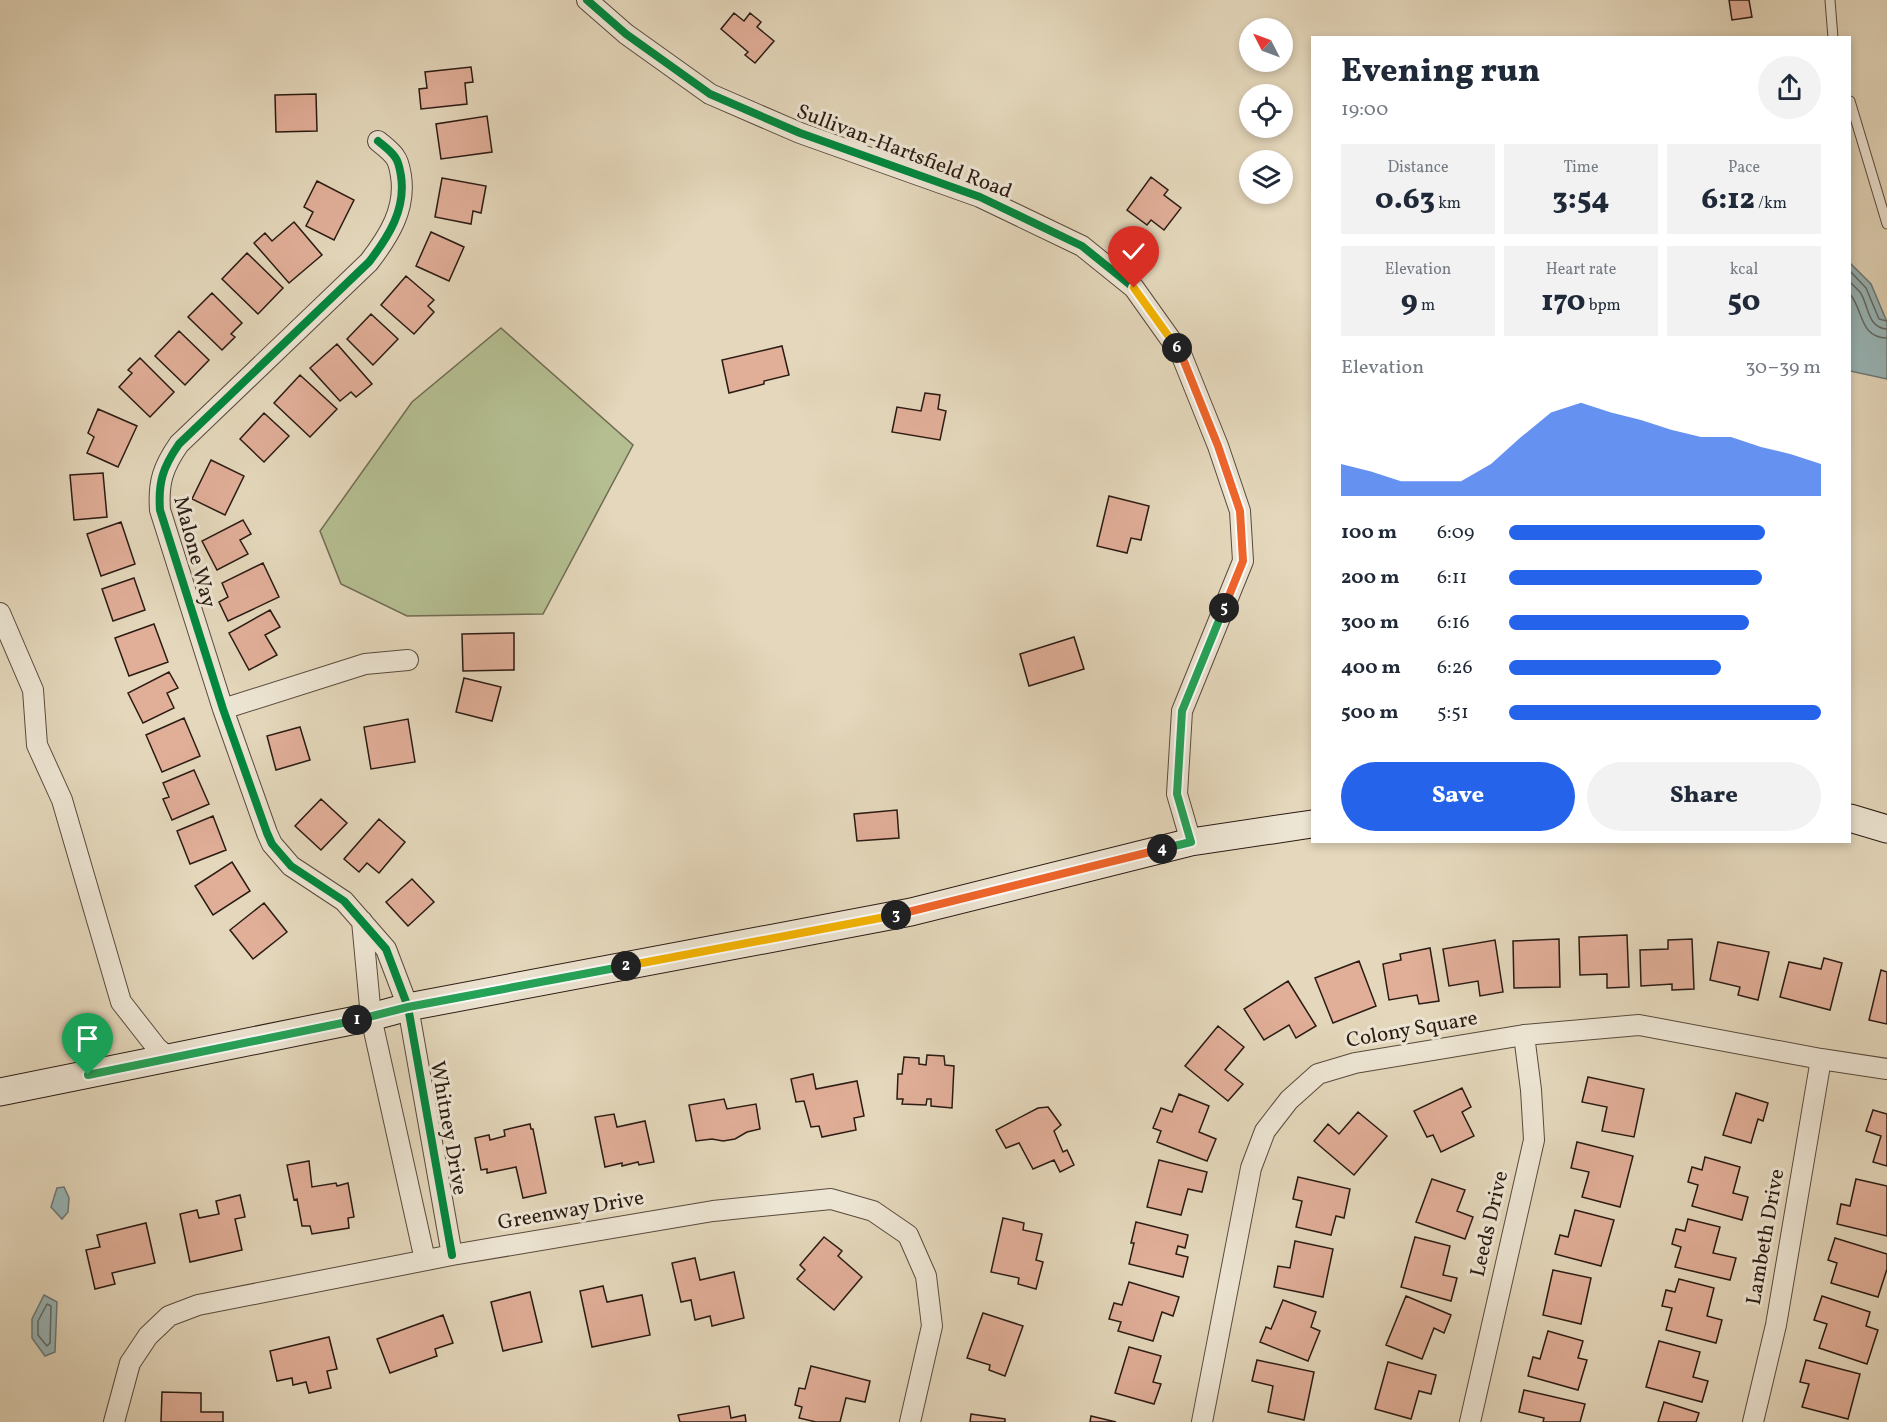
<!DOCTYPE html>
<html lang="en">
<head>
<meta charset="utf-8">
<style>
  :root { --surface:#fff; --page:#f2f2f3; --text:#1f2937; --muted:#747a83; --accent:#2563eb }
  body { margin:0; font-family:Vollkorn,serif; background:var(--page); color:var(--text); height:100vh; display:flex; flex-direction:column; font-size:22px; white-space:nowrap }
  * { box-sizing:border-box; margin:0 }
  p { font-size:20px; color:var(--muted) }
  .icon { flex:none; width:33px; height:33px; fill:none; stroke:currentColor; stroke-width:2; stroke-linecap:round; stroke-linejoin:round }
  .map { position:relative; flex:1; overflow:hidden }
  .drawer { position:absolute; left:1311px; top:36px; width:540px; height:807px; display:flex; flex-direction:column; background:var(--surface); border-radius:0px; box-shadow:0 3px 9px #0003 }
  .drawer>* { flex:none }
  .needle { width:39px; rotate:312deg }
  .controls { position:absolute; left:1239px; top:18px; display:grid; gap:12px }
  .controls a { display:grid; place-items:center; width:54px; height:54px; border-radius:50%; background:var(--surface); box-shadow:0 3px 9px #0003; font-size:30px }
  .pin { position:absolute; display:grid; place-items:center; width:51px; height:51px; color:#fff; margin:-62px -26px; border-radius:50% 50% 50% 0; rotate:-45deg; box-shadow:0 0 6px #0007 }
  .pin .icon { rotate:45deg }
  .km { position:absolute; width:30px; height:30px; margin:-15px; border-radius:50%; background:#222; color:#fff; font-size:16px; line-height:30px; text-align:center }
  .round { display:grid; place-items:center; flex:none; width:63px; height:63px; border-radius:32px; background:var(--page) }
  .overview { display:flex; align-items:center; justify-content:space-between; height:102px; padding:0 30px }
  h1 { font-size:33px; font-weight:800; line-height:45px }
  .stats { display:grid; grid-template-columns:repeat(3,1fr); gap:9px; height:102px; padding:6px 30px }
  .stats div { display:grid; align-content:center; border-radius:0px; background:var(--page); text-align:center }
  .stats b { font-size:30px; font-weight:800 }
  .stats small { font-size:16px; font-weight:400 }
  .stats p { font-size:16px }
  .chart { height:168px; padding:12px 30px }
  .chart p { display:flex; justify-content:space-between }
  .chart svg { width:100%; height:108px; margin-top:6px; fill:var(--accent); opacity:.7 }
  .cta { display:flex; gap:12px; margin-top:auto; padding:12px 30px }
  .cta a { flex:1; height:69px; border-radius:36px; background:var(--accent); color:#fff; font-size:24px; font-weight:800; line-height:69px; text-align:center }
  .cta a+a { background:var(--page); color:var(--text) }
  ul { padding:0 30px; list-style:none; font-size:20px }
  li { display:grid; grid-template-columns:96px 72px 1fr; align-items:center; height:45px }
  li i { height:15px; border-radius:8px; background:var(--accent) }
  .map>svg:first-child { display:block }
  .green { fill:#b4be91; stroke:#706c52; stroke-width:1.5 }
  .water { fill:#98b7b9; stroke:#6c7977; stroke-width:1.5 }
  .lines { fill:none; stroke-linecap:round; stroke-linejoin:round }
  .shore { stroke:#626966; stroke-width:1.5 }
  .building { fill:#e1ae98; stroke:#2b1b13; stroke-width:1.5 }
  .lane-casing { stroke:#594a3d; stroke-width:11 }
  .street-casing { stroke:#594a3d; stroke-width:22 }
  .secondary-casing { stroke:#2b1b13; stroke-width:29 }
  .lane { stroke:#ede5d3; stroke-width:9 }
  .street { stroke:#ede5d3; stroke-width:20 }
  .secondary { stroke:#ede5d3; stroke-width:27 }
  .cycleway-casing { stroke:#ede5d3; stroke-width:11 }
  .cycleway { stroke:#00873e; stroke-width:8 }
  .split-1-casing { stroke:#fff; stroke-width:12 }
  .split-2-casing { stroke:#fff; stroke-width:12 }
  .split-3-casing { stroke:#fff; stroke-width:12 }
  .split-4-casing { stroke:#fff; stroke-width:12 }
  .split-5-casing { stroke:#fff; stroke-width:12 }
  .split-6-casing { stroke:#fff; stroke-width:12 }
  .split-7-casing { stroke:#fff; stroke-width:12 }
  .split-1 { stroke:#22a559; stroke-width:8 }
  .split-2 { stroke:#22a559; stroke-width:8 }
  .split-3 { stroke:#f5b400; stroke-width:8 }
  .split-4 { stroke:#f0652b; stroke-width:8 }
  .split-5 { stroke:#22a559; stroke-width:8 }
  .split-6 { stroke:#f0652b; stroke-width:8 }
  .split-7 { stroke:#f5b400; stroke-width:8 }
  .labels { text-anchor:middle; dominant-baseline:central; stroke-width:6; stroke-linejoin:round; paint-order:stroke }
  .street-label { font-size:21px; fill:#2b1b13; stroke:#ede5d3 }
</style>
</head>
<body>
<div class="map">
<svg width="1887" height="1422" viewBox="0 0 1887 1422">
  <rect width="100%" height="100%" fill="#e4d7bb"/>
  <filter id="stains"><feTurbulence type="fractalNoise" baseFrequency=".00333" numOctaves="4"/><feColorMatrix values="0 0 0 0 .2 0 0 0 0 .09 0 0 0 0 .02 0 0 0 .5 -.17"/></filter>
  <radialGradient id="worn" r=".72"><stop offset=".6" stop-color="#630" stop-opacity="0"/><stop offset="1" stop-color="#630" stop-opacity=".3"/></radialGradient>
  <path class="green" d="M501 328 633 445 543 614 407 616 341 584 320 531 412 402Z"/>
  <path class="water" d="M1850 263 1871 284 1887 322V379L1850 371Z
    M64 1187 69 1198 68 1212 62 1219 51 1207 57 1188Z
    M44 1295 57 1302 55 1352 45 1356 32 1338V1319Z"/>
  <g class="lines">
    <path class="shore" d="M1850 271 1866 288 1879 319 1887 321
      M1850 282C1853 285 1857 289 1860 292 1869 305 1867 328 1887 329
      M1850 294C1864 311 1859 337 1887 338
      M47 1304 51 1306 50 1343 47 1346 38 1335V1321Z"/>
  </g>
  <path class="building" d="M1729 0H1749L1752 17 1732 20Z
    M734 13 744 21 750 13 761 22 757 27 774 41 755 63 745 55 748 52 721 29Z
    M471 67 473 82 465 83 467 104 421 109 419 89 427 88 425 72Z
    M316 94 317 131 276 132 275 95Z
    M487 116 492 152 441 159 436 124Z
    M1151 177 1168 190 1164 195 1181 208 1164 230 1151 220 1147 225 1127 210Z
    M442 178 486 186 481 213 473 211 471 224 435 217Z
    M317 181 354 200 334 240 306 226 313 212 304 207Z
    M294 222 322 255 289 283 254 243 265 233 272 241Z
    M431 232 464 247 449 281 416 266Z
    M247 253 283 288 258 314 222 279Z
    M406 276 434 300 428 306 434 312 414 334 381 305Z
    M212 293 242 323 231 334 235 337 222 350 188 317Z
    M371 314 398 339 373 365 347 339Z
    M179 331 209 360 185 385 155 356Z
    M337 344 372 384 356 397 351 392 340 401 310 368Z
    M782 346 789 375 764 381V384L729 393 722 360Z
    M140 358 174 392 150 417 119 387 132 373 128 370Z
    M300 375 337 409 310 437 274 403Z
    M925 393 940 395 938 409 946 411 940 440 892 432 897 407 921 411Z
    M98 409 137 426 118 467 87 453 94 437 88 433Z
    M264 413 289 436 264 462 240 439Z
    M211 460 244 476 225 515 192 499Z
    M103 473 107 517 74 520 70 475Z
    M1109 496 1149 506 1141 540 1131 538 1127 553 1097 546Z
    M243 520 251 534 240 540 248 554 217 570 202 541Z
    M121 522 135 564 101 576 87 534Z
    M263 563 279 597 228 621 219 602 228 597 222 583Z
    M134 578 145 610 113 621 102 589Z
    M270 610 280 627 265 635 277 655 249 670 229 633Z
    M154 624 168 662 129 676 115 638Z
    M514 633V670L463 671 462 634Z
    M1074 637 1084 669 1029 686 1020 654Z
    M169 672 178 688 167 693 174 708 143 723 128 693Z
    M464 678 501 687 492 721 456 712Z
    M184 718 200 756 162 772 146 735Z
    M408 719 415 762 371 769 364 727Z
    M300 727 310 760 276 770 267 736Z
    M194 770 209 804 172 820 163 799 169 797 163 783Z
    M321 799 347 823 321 850 295 826Z
    M897 810 899 838 857 841 854 814Z
    M213 816 226 850 190 864 177 831Z
    M379 819 405 842 379 873 367 863 359 872 344 859Z
    M232 862 250 891 213 915 195 886Z
    M412 879 434 902 408 926 386 902Z
    M264 903 287 932 253 959 230 930Z
    M1627 935 1629 987 1607 988V974L1580 975 1579 937Z
    M1559 939 1560 987 1514 988 1513 941Z
    M1692 939 1694 989 1672 990V984L1641 986 1640 950 1668 949V940Z
    M1495 940 1503 992 1480 996 1478 981 1449 986 1443 949Z
    M1718 942 1769 952 1758 1000 1738 995 1740 987 1710 980Z
    M1430 948 1439 1001 1419 1004 1417 995 1389 1000 1383 964 1401 960 1400 954Z
    M1824 958 1842 963 1830 1010 1780 997 1789 962 1821 969Z
    M1359 961 1376 1006 1333 1023 1315 978Z
    M1881 970 1887 972V1024L1869 1020Z
    M1288 981 1316 1026 1296 1038 1289 1025 1264 1040 1244 1009Z
    M1218 1026 1244 1047 1225 1070 1243 1084 1228 1101 1185 1066Z
    M927 1055 944 1056 945 1065 954 1066 952 1108 931 1106V1099H927L926 1105 902 1104 903 1099H897L898 1074H902L904 1057 919 1058V1064L926 1065Z
    M813 1074 816 1089 857 1081 864 1116 854 1118 856 1130 822 1137 819 1126 811 1127 804 1101 796 1102 791 1079Z
    M1588 1077 1644 1089 1634 1137 1602 1131 1607 1107 1582 1102Z
    M1462 1088 1471 1107 1462 1112 1474 1136 1441 1152 1433 1135 1427 1137 1414 1111Z
    M1736 1093 1768 1103 1763 1121 1758 1119 1751 1143 1723 1135Z
    M1179 1094 1209 1106 1199 1132 1216 1139 1207 1161 1157 1142 1161 1131 1153 1128 1161 1108 1172 1112Z
    M724 1099 727 1109 756 1104 760 1129 747 1132 735 1139 723 1141 712 1139 696 1141 689 1105Z
    M1048 1107 1061 1125 1054 1131 1063 1152 1067 1150 1074 1165 1060 1172 1054 1160 1033 1169 1019 1143 1006 1148 996 1130 1038 1108Z
    M1873 1110 1887 1114V1166L1873 1162 1881 1136 1866 1131Z
    M1358 1112 1387 1136 1354 1175 1314 1141 1328 1124 1339 1134Z
    M614 1114 617 1127 645 1121 654 1162 639 1165 638 1162 622 1166V1163L605 1167 595 1117Z
    M530 1124 531 1129H533L546 1193 523 1198 516 1167 487 1173V1169L481 1170 475 1138 489 1135 490 1140 505 1136 504 1130Z
    M1577 1142 1633 1156 1620 1207 1582 1197 1589 1172 1571 1168Z
    M1705 1157 1740 1167 1733 1193 1748 1197 1742 1220 1692 1206 1698 1185 1688 1182 1692 1167 1702 1170Z
    M1159 1160 1207 1172 1202 1192 1188 1189 1181 1215 1147 1207Z
    M309 1161 312 1187 336 1183 337 1186 348 1183 354 1217 348 1218 349 1228 312 1234 310 1226H302L297 1199 294 1200 287 1165Z
    M1298 1177 1350 1189 1344 1218 1336 1216 1331 1235 1296 1227 1302 1201 1293 1199Z
    M1432 1179 1465 1190 1457 1211 1473 1217 1465 1239 1416 1222Z
    M1856 1179 1887 1186V1236L1837 1224 1841 1204 1850 1206Z
    M240 1195 245 1217 235 1219 242 1250 190 1262 180 1214 197 1210 199 1218 219 1214 216 1201Z
    M1575 1210 1614 1220 1601 1266 1555 1254 1560 1235 1568 1237Z
    M1003 1218 1024 1223 1023 1230 1042 1234 1036 1260 1043 1262 1036 1289 1018 1284 1019 1278 991 1272Z
    M1688 1219 1720 1227 1713 1253 1736 1258 1730 1280 1675 1267 1681 1247 1672 1244 1676 1229 1685 1231Z
    M1136 1222 1188 1235 1185 1248 1178 1246 1176 1254 1188 1257 1183 1277 1129 1264 1134 1243H1131Z
    M146 1223 155 1263 112 1273 115 1284 95 1289 86 1250 100 1247 97 1235Z
    M824 1237 842 1251 838 1256 862 1277 834 1310 797 1279 805 1270 800 1265Z
    M1415 1237 1450 1246 1443 1275 1457 1278 1451 1301 1401 1287Z
    M1835 1238 1887 1254V1269L1878 1297 1831 1283 1837 1263 1828 1260Z
    M1295 1241 1333 1249 1323 1297 1274 1287 1278 1266 1290 1268Z
    M695 1258 700 1280 734 1272 744 1318 712 1326 710 1316 695 1320 691 1300 681 1302 672 1263Z
    M1553 1270 1591 1278 1581 1324 1543 1315Z
    M1679 1279 1714 1288 1707 1316 1722 1320 1716 1343 1666 1330 1672 1308 1662 1306 1666 1290 1675 1292Z
    M1129 1282 1179 1297 1173 1316 1162 1312 1153 1341 1118 1331 1121 1322 1109 1319 1114 1303 1122 1305Z
    M603 1286 607 1302 642 1295 650 1335 592 1347 580 1291Z
    M530 1292 542 1342 503 1351 491 1302Z
    M1406 1296 1451 1315 1444 1333 1434 1328 1422 1359 1386 1345Z
    M1822 1296 1870 1312 1866 1326 1878 1330 1867 1364 1819 1348 1827 1324 1814 1320Z
    M1283 1300 1316 1312 1311 1327 1320 1331 1308 1361 1260 1342 1266 1327 1271 1329Z
    M983 1313 1023 1326 1005 1376 989 1370 990 1365 967 1358Z
    M443 1315 453 1343 435 1349 437 1356 390 1373 377 1339Z
    M1548 1331 1583 1341 1578 1358 1587 1360 1578 1390 1528 1376 1533 1357 1540 1359Z
    M329 1337 337 1369 327 1371 331 1388 309 1393 306 1382 293 1385 292 1378 277 1381 270 1351Z
    M1659 1341 1700 1352 1693 1377 1708 1381 1702 1402 1646 1387Z
    M1129 1347 1161 1356 1153 1382 1161 1384 1154 1404 1115 1393Z
    M1257 1360 1314 1372 1304 1420 1268 1412 1273 1386 1252 1381Z
    M1806 1360 1860 1374 1848 1419 1802 1407 1809 1384 1800 1382Z
    M1388 1362 1436 1375 1431 1394 1419 1391 1411 1419 1375 1409Z
    M811 1366 870 1381 865 1402 846 1398 840 1422H816L799 1418 802 1407 795 1405 799 1388 805 1389Z
    M1524 1390 1585 1404 1580 1422H1543L1544 1418 1519 1412Z
    M162 1392 201 1393V1412H223V1422H161Z
    M1664 1402 1699 1413 1696 1422H1658Z
    M729 1406 731 1418 745 1415 746 1422H680L678 1415Z
    M971 1414 1005 1419V1422H970Z
    M1091 1416 1116 1422H1090Z"/>
  <g class="lines">
    <defs>
      <path id="lane" d="M1830 0 1833 38
        M1850 101 1887 224"/>
      <path id="street" d="M587 0 626 34 710 94 800 133 980 197 1082 246 1134 288 1181 354 1218 446 1240 511 1243 561 1182 711 1177 794 1191 842
        M378 141C384 146 391 151 395 157 399 162 400 170 401 176 406 209 389 236 369 262L179 444C163 467 158 482 160 510L223 709 267 833 272 844 291 866 344 901 386 949 408 1007 452 1255
        M0 613 33 690 37 745 62 800 121 1002 157 1048 169 1058
        M223 709 365 664 408 660
        M362 921 371 1017 425 1260
        M114 1422 130 1363 148 1336 169 1316 198 1305 452 1255 713 1211 831 1199 873 1211 908 1235 926 1276 932 1326 910 1422
        M1202 1422 1251 1168 1265 1131 1289 1100 1318 1074 1355 1063 1524 1035 1639 1025 1821 1059 1887 1069
        M1470 1422 1534 1140 1531 1090 1524 1035
        M1753 1422 1776 1325 1821 1059"/>
      <path id="secondary" d="M1850 818 1887 829
        M0 1092 371 1017 408 1007 911 912 1191 842 1312 824"/>
    </defs>
    <use href="#lane" class="lane-casing"/>
    <use href="#street" class="street-casing"/>
    <use href="#secondary" class="secondary-casing"/>
    <use href="#lane" class="lane"/>
    <use href="#street" class="street"/>
    <use href="#secondary" class="secondary"/>
    <defs>
      <path id="cycleway" d="M587 0 626 34 710 94 800 133 980 197 1082 246 1134 288 1181 354 1218 446 1240 511 1243 561 1182 711 1177 794 1191 842
        M378 141C384 146 391 151 395 157 399 162 400 170 401 176 406 209 389 236 369 262L179 444C163 467 158 482 160 510L223 709 267 833 272 844 291 866 344 901 386 949 408 1007 452 1255"/>
    </defs>
    <use href="#cycleway" class="cycleway-casing"/>
    <use href="#cycleway" class="cycleway"/>
  </g>
  <g class="lines">
    <defs>
      <path id="split-1" d="M88 1075 357 1020"/>
      <path id="split-2" d="M357 1020 408 1007 626 966"/>
      <path id="split-3" d="M626 966 896 915"/>
      <path id="split-4" d="M896 915 1162 849"/>
      <path id="split-5" d="M1162 849 1191 842 1177 794 1182 711 1224 608"/>
      <path id="split-6" d="M1177 348 1181 354 1218 446 1240 511 1243 561 1224 608"/>
      <path id="split-7" d="M1134 288 1177 348"/>
    </defs>
    <use href="#split-1" class="split-1-casing"/>
    <use href="#split-2" class="split-2-casing"/>
    <use href="#split-3" class="split-3-casing"/>
    <use href="#split-4" class="split-4-casing"/>
    <use href="#split-5" class="split-5-casing"/>
    <use href="#split-6" class="split-6-casing"/>
    <use href="#split-7" class="split-7-casing"/>
    <use href="#split-1" class="split-1"/>
    <use href="#split-2" class="split-2"/>
    <use href="#split-3" class="split-3"/>
    <use href="#split-4" class="split-4"/>
    <use href="#split-5" class="split-5"/>
    <use href="#split-6" class="split-6"/>
    <use href="#split-7" class="split-7"/>
  </g>
  <g class="labels">
    <g class="street-label">
      <text transform="translate(904 152) rotate(21)">Sullivan-Hartsfield Road</text>
      <text transform="translate(194 552) rotate(75)">Malone Way</text>
      <text transform="translate(1412 1030) rotate(-10)">Colony Square</text>
      <text transform="translate(448 1128) rotate(80)">Whitney Drive</text>
      <text transform="translate(571 1211) rotate(-10)">Greenway Drive</text>
      <text transform="translate(1490 1224) rotate(-77)">Leeds Drive</text>
      <text transform="translate(1766 1237) rotate(-80)">Lambeth Drive</text>
    </g>
  </g>
  <rect width="100%" height="100%" filter="url(#stains)"/>
  <rect width="100%" height="100%" fill="url(#worn)"/>
</svg>
<div class="controls">
<a><svg class="needle" viewBox="-14 -14 28 28"><path d="M0-13l5 13h-10z" fill="#e53935"/><path d="M0 13l5-13h-10z" fill="#747a83"/></svg></a>
<a><svg class="icon" aria-label="locate" viewBox="0 0 24 24"><circle cx="12" cy="12" r="6"/><path d="M12 2v4M12 18v4M2 12h4M18 12h4"/></svg></a>
<a><svg class="icon" aria-label="layers" viewBox="0 0 24 24"><path d="M12 4l9 5-9 5-9-5zM3 14l9 5 9-5"/></svg></a>
</div>
<div class="pin" style="left:88px;top:1075px;background:#1e9e55"><svg class="icon" aria-label="arrive" viewBox="0 0 24 24"><path d="M6 21V4h12l-3 4 3 4H6"/></svg></div>
<div class="pin" style="left:1134px;top:288px;background:#d93025"><svg class="icon" aria-label="check" viewBox="0 0 24 24"><path d="M5 12l5 5 9-10"/></svg></div>
<b class="km" style="left:357px;top:1020px">1</b>
<b class="km" style="left:626px;top:966px">2</b>
<b class="km" style="left:896px;top:915px">3</b>
<b class="km" style="left:1162px;top:849px">4</b>
<b class="km" style="left:1224px;top:608px">5</b>
<b class="km" style="left:1177px;top:348px">6</b>
<section class="drawer">
<div class="overview"><div><h1>Evening run</h1><p>19:00</p></div><a class="round"><svg class="icon" aria-label="share" viewBox="0 0 24 24"><path d="M12 15V3M7 8l5-5 5 5M5 13v7h14v-7"/></svg></a></div>
<div class="stats">
<div><p>Distance</p><b>0.63<small> km</small></b></div>
<div><p>Time</p><b>3:54</b></div>
<div><p>Pace</p><b>6:12<small> /km</small></b></div>
</div>
<div class="stats">
<div><p>Elevation</p><b>9<small> m</small></b></div>
<div><p>Heart rate</p><b>170<small> bpm</small></b></div>
<div><p>kcal</p><b>50</b></div>
</div>
<div class="chart"><p><span>Elevation</span>30–39 m</p>
<svg viewBox="0 0 160 44" preserveAspectRatio="none"><path d="M0 44V31L10 34L20 38L30 38L40 38L50 31L60 20L70 10L80 6L90 10L100 13L110 17L120 20L130 20L140 24L150 27L160 31V44z"/></svg>
</div>
<ul>
<li><b>100 m</b>6:09<i style="width:82%"></i></li>
<li><b>200 m</b>6:11<i style="width:81%"></i></li>
<li><b>300 m</b>6:16<i style="width:77%"></i></li>
<li><b>400 m</b>6:26<i style="width:68%"></i></li>
<li><b>500 m</b>5:51<i style="width:100%"></i></li>
</ul>
<div class="cta"><a>Save</a><a>Share</a></div>
</section>
</div>
</body>
</html>
